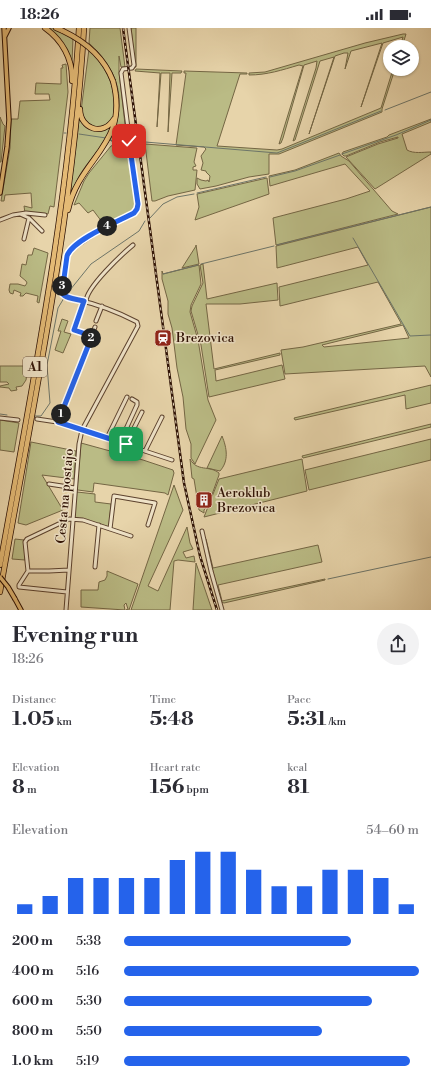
<!DOCTYPE html>
<html lang="en">
<head>
<meta charset="utf-8">
<style>
  :root { --surface:#fff; --page:#f2f2f3; --text:#2b2b33; --muted:#7c7c81; --accent:#2563eb }
  body { margin:0; font-family:"Libre Bodoni",serif; background:var(--page); color:var(--text); height:100vh; display:flex; flex-direction:column; font-size:15px; white-space:nowrap }
  * { box-sizing:border-box; margin:0 }
  p { font-size:13px; color:var(--muted) }
  .icon { flex:none; width:22px; height:22px; fill:none; stroke:currentColor; stroke-width:2; stroke-linecap:round; stroke-linejoin:round }
  .map { position:relative; height:582px; overflow:hidden }
  .details { display:flex; flex-direction:column; background:var(--surface); flex:1 }
  .details>* { flex:none }
  .controls { position:absolute; left:383px; top:12px; display:grid; gap:8px }
  .controls a { display:grid; place-items:center; width:36px; height:36px; border-radius:50%; background:var(--surface); box-shadow:0 1px 3px #0004; font-size:20px }
  .pin { position:absolute; display:grid; place-items:center; width:34px; height:34px; color:#fff; margin:-17px; border-radius:8px; box-shadow:0 2px 6px #0006 }
  .km { position:absolute; width:20px; height:20px; margin:-10px; border-radius:50%; background:#222; color:#fff; font-size:11px; line-height:20px; text-align:center }
  .round { display:grid; place-items:center; flex:none; width:42px; height:42px; border-radius:21px; background:var(--page) }
  .headline { display:flex; align-items:center; justify-content:space-between; height:68px; padding:0 12px }
  h1 { font-size:22px; font-weight:700; line-height:30px }
  .stats { display:grid; grid-template-columns:repeat(3,1fr); gap:6px; height:68px; padding:4px 12px }
  .stats div { display:grid; align-content:center }
  .stats b { font-size:20px; font-weight:700 }
  .stats small { font-size:11px; font-weight:400 }
  .stats p { font-size:11px }
  .chart { height:112px; padding:8px 12px }
  .chart p { display:flex; justify-content:space-between }
  .chart svg { width:100%; height:72px; margin-top:4px; stroke:var(--accent); stroke-width:6 }
  ul { padding:0 12px; list-style:none; font-size:13px }
  li { display:grid; grid-template-columns:64px 48px 1fr; align-items:center; height:30px }
  li i { height:10px; border-radius:5px; background:var(--accent) }
  .status { display:flex; justify-content:space-between; align-items:center; height:28px; padding:0 20px; background:var(--surface); direction:ltr }
  .status svg { height:11px; fill:currentColor }
  .map>svg:first-child { display:block }
  .green { fill:#babb85; stroke:#746644; fill-rule:evenodd }
  .lines { fill:none; stroke-linecap:round; stroke-linejoin:round }
  .stream { stroke:#6d7569; stroke-width:1 }
  .minor-casing { stroke:#5c422e; stroke-width:5 }
  .major-casing { stroke:#2e1104; stroke-width:5.5 }
  .highway-casing { stroke:#2e1104; stroke-width:6 }
  .minor { stroke:#efe3c8; stroke-width:3 }
  .major { stroke:#e4ba75; stroke-width:3.5 }
  .highway { stroke:#e4ba75; stroke-width:4.5 }
  .rail-casing { stroke:#2e1104; stroke-width:2.5 }
  .rail { stroke:#efe3c8; stroke-width:1; stroke-dasharray:3; stroke-linecap:butt }
  .major-bridge-casing { stroke:#2e1104; stroke-width:5.5; stroke-linecap:butt }
  .highway-bridge-casing { stroke:#2e1104; stroke-width:6; stroke-linecap:butt }
  .major-bridge { stroke:#e4ba75; stroke-width:3.5 }
  .highway-bridge { stroke:#e4ba75; stroke-width:4.5 }
  .route-casing { stroke:#fff; stroke-width:8 }
  .route { stroke:#2563eb; stroke-width:5 }
  .labels { text-anchor:middle; dominant-baseline:central; stroke-width:3; stroke-linejoin:round; paint-order:stroke }
  .shield { fill:#efe3c8; stroke:#68503f; stroke-width:1 }
  .shield-label { font-size:12px; font-weight:bold; fill:#2e1104 }
  .poi-label { font-size:13px; fill:#2e1104; stroke:#efe3c8; text-anchor:start }
  .street-label { font-size:13px; fill:#2e1104; stroke:#efe3c8 }
</style>
</head>
<body>
<div class="status"><b>18:26</b><svg viewBox="0 0 49 12"><path d="M0 12V9h3v3zM5 12V6h3v6zM10 12V3h3v9zM15 12V0h3v12zM26 1h20v11H26zM47 4h2v5h-2z"/></svg></div>
<div class="map">
<svg width="431" height="582" viewBox="0 0 431 582">
  <rect width="100%" height="100%" fill="#e7d4aa"/>
  <filter id="stains"><feTurbulence type="fractalNoise" baseFrequency=".005" numOctaves="4"/><feColorMatrix values="0 0 0 0 .2 0 0 0 0 .09 0 0 0 0 .02 0 0 0 .5 -.17"/></filter>
  <radialGradient id="worn" r=".72"><stop offset=".6" stop-color="#630" stop-opacity="0"/><stop offset="1" stop-color="#630" stop-opacity=".3"/></radialGradient>
  <path class="green" d="M48 0H53L73 10 72 35C67 21 60 9 48 0Z
    M90 0H120L125 39H121L119 28V44L131 149H133C138 187 139 182 105 198L93 182 88 185 79 175 74 177 84 153 89 145 111 118 116 116 110 112C128 73 119 43 89 15Z
    M131 0H136V39H135Z
    M403 6H406L402 19H400L403 9 383 15 361 79 382 15 351 23 345 41 348 25H344L335 28 309 106 334 29 320 33 295 112 293 113 316 40 317 33 304 37 283 110 281 115 279 116 303 38 299 37C282 42 267 47 249 47V45L265 44 365 15Z
    M89 21C104 38 116 56 114 80 114 83 114 87 113 90 111 94 107 96 104 99 90 99 86 96 81 83Z
    M66 36 68 64 54 179 50 178 48 186 25 185 24 178 32 180 31 165 5 167 4 173H1L10 120 11 91H18L20 73 50 72 49 66H35L36 55 61 56V40H63L62 37Z
    M136 41 182 43 181 45H172L168 104 170 45H161L157 99 160 45 135 43Z
    M393 41H395L382 81V84L279 126H269V146L249 149 216 158 200 161 197 156V150L201 152 206 153 208 152 209 154 210 148 206 144V143L201 142 203 135 201 128 206 121 204 119 176 117 186 45H184V43L247 45V46H240L217 118 277 122 282 121 381 80Z
    M0 89 3 96 5 98 1 134H0Z
    M431 91V94L402 106 407 122C414 126 423 124 431 124V126L375 161 346 129 378 116 398 110V109L380 114 346 128H344L342 126 343 124 387 109 389 107Z
    M79 92 92 102 112 97C106 116 91 129 81 145 77 151 75 159 70 164Z
    M145 116 197 120 194 134 196 138 193 139V142H197L195 162 168 168 155 173H152Z
    M339 125 341 128 349 133 392 183 398 186 276 217 273 190 346 171 370 163 345 136 270 158 269 148 295 142Z
    M267 150 269 166 195 192 199 179 197 166Z
    M431 179V349L425 338 285 346 281 322 303 319 401 296V295L378 254 280 278 279 259 368 237 358 219 277 240 276 218ZM403 297 409 310 324 319 322 317Z
    M196 217 199 236 182 240 196 218Z
    M34 220 48 225 39 275 37 274 38 268 26 265 23 268H20L21 265 14 262 13 266 10 265 9 262 10 256H18L25 258 27 255 26 253 20 248 22 236 26 237 28 227H32Z
    M203 236 207 271 277 255 278 272 240 276H206L214 341 280 325V327L215 342 216 353 282 337 285 351 209 369 201 317 191 283 192 278 203 255 200 237Z
    M199 237 201 256 191 277 190 284 198 312 208 372 216 392 195 436 191 430V416L186 401 183 369 177 340 172 300 168 286V273L162 251V243L163 246Z
    M62 291 68 293 64 304 71 306 63 325 55 322 61 303H58Z
    M0 338H28L26 352 22 358 16 359 17 362 11 363 9 360 0 359V358L9 356 7 354H0Z
    M431 357V375L406 381 405 367 304 390 295 392 294 390Z
    M0 392 19 395 14 424 0 422Z
    M431 396V399L303 430 302 428Z
    M222 408C227 420 229 433 220 443L207 440Z
    M431 411V432L309 462 305 442Z
    M31 414 76 423 74 451 42 447 63 482 26 497 18 495Z
    M81 415 143 432 173 442 174 445 168 467 165 465 94 455 93 464 78 462 77 461Z
    M190 431C197 444 209 437 219 445V447L210 472 202 469 200 473 208 477 204 482V485L199 482 194 451 192 450Z
    M302 431 307 463 204 489 219 451Z
    M174 457 183 482 148 558 158 563 187 499 190 515 193 521 183 524 186 530 194 528 195 534 178 532 174 533 170 582H131Z
    M77 464 95 466V474L111 476 109 499 74 489 76 466Z
    M204 510 206 511 213 540 318 517 322 534 218 557 222 573 325 551V552L224 575 221 574Z
    M15 511 24 512 25 532 12 531Z
    M196 535 212 582H193Z
    M107 543 138 556 129 582H126L128 581 126 575 124 577 125 582 81 579V562H98L99 554 105 552 107 548Z"/>
  <g class="lines">
    <path class="stream" d="M385 82 431 64
      M64 105H66
      M79 106 106 110
      M110 112 122 116H127
      M145 114 277 125 381 83
      M131 115H135
      M342 126 396 107 431 92
      M270 149 295 143 340 127
      M197 165 266 149
      M150 190 163 176 177 169 194 166
      M353 210 410 308 431 307
      M277 217 431 179
      M201 236 274 218
      M163 246 198 237
      M66 267 91 236 139 203 145 193
      M0 386 7 387
      M35 388H41L50 375 47 337 58 280 64 270
      M328 551 431 529"/>
    <defs>
      <path id="minor" d="M20 186 29 190 42 203
        M0 192 13 187 26 185 45 187
        M24 211 29 190
        M84 273 74 302 92 308
        M86 273C87 259 121 227 133 217
        M96 293 102 278
        M0 390 18 392
        M37 391 57 394 172 432
        M57 394 81 338 95 299
        M107 410 127 369
        M120 414 137 377V374L132 371
        M126 416 142 384
        M145 423 162 389
        M49 456 75 460
        M110 501 131 508
        M202 503 211 543 222 582
        M95 539 99 497
        M28 543 25 514 27 511 69 491 83 492 110 501 114 468 155 475 148 497
        M28 543 19 557V559L67 564
        M28 543H49L69 542
        M66 582 79 416 82 402 138 298 137 294C116 283 97 276 74 271 68 270 63 269 62 263L67 227 69 223 105 199 134 185 138 179 121 45 123 41 132 40 134 37 129 0"/>
      <path id="major" d="M5 8 9 0
        M0 165 7 119 9 92 4 0
        M15 571 21 582"/>
      <path id="highway" d="M45 0C62 12 73 31 72 53
        M56 0 63 3
        M80 81C80 101 103 109 114 91
        M68 182C80 128 130 117 113 53
        M0 537C32 359 68 181 79 0
        M0 564C33 378 73 190 84 0"/>
    </defs>
    <use href="#minor" class="minor-casing"/>
    <use href="#major" class="major-casing"/>
    <use href="#highway" class="highway-casing"/>
    <use href="#minor" class="minor"/>
    <use href="#major" class="major"/>
    <use href="#highway" class="highway"/>
    <defs>
      <path id="rail" d="M123 0 184 455 200 528 217 582"/>
    </defs>
    <use href="#rail" class="rail-casing"/>
    <use href="#rail" class="rail"/>
    <defs>
      <path id="major-bridge" d="M0 549 8 559 15 571"/>
      <path id="highway-bridge" d="M63 3C86 14 104 29 113 53"/>
    </defs>
    <use href="#major-bridge" class="major-bridge-casing"/>
    <use href="#highway-bridge" class="highway-bridge-casing"/>
    <use href="#major-bridge" class="major-bridge"/>
    <use href="#highway-bridge" class="highway-bridge"/>
  </g>
  <g class="lines">
    <defs>
      <path id="route" d="M126 416 58 394 92 308 74 302 84 273C76 271 66 271 62 265L67 228C72 212 119 193 134 185L137 181 138 176 129 113"/>
    </defs>
    <use href="#route" class="route-casing"/>
    <use href="#route" class="route"/>
  </g>
  <defs>
    <symbol id="station-square" viewBox="-11 -11 22 22"><rect x="-9" y="-9" width="18" height="18" rx="4" fill="#8f2418" stroke="#efe3c8"/><path d="M-3-6H3Q5-6 5-4V2Q5 4 3 4L4.5 6H3L1.5 4h-3L-3 6H-4.5L-3 4Q-5 4-5 2V-4Q-5-6-3-6ZM-3.5-4v3h7v-3ZM-3.5 1v1.5H-2V1ZM2 1v1.5H3.5V1Z" fill="#fff"/></symbol>
    <symbol id="building-square" viewBox="-11 -11 22 22"><rect x="-9" y="-9" width="18" height="18" rx="4" fill="#8f2418" stroke="#efe3c8"/><path d="M-4-6H4V6H1V3H-1V6H-4ZM-2.5-4.3h1.7v1.8h-1.7ZM.8-4.3h1.7v1.8H.8ZM-2.5-1h1.7V.8h-1.7ZM.8-1h1.7V.8H.8Z" fill="#fff"/></symbol>
  </defs>
  <g fill-rule="evenodd">
    <use href="#station-square" x="153" y="300" width="20" height="20"/>
    <use href="#building-square" x="194" y="462" width="20" height="20"/>
  </g>
  <g class="labels">
    <rect class="shield" x="23" y="329" width="24" height="20" rx="3"/>
    <g class="shield-label">
      <text x="35" y="339">A1</text>
    </g>
    <g class="poi-label">
      <text x="176" y="310">Brezovica</text>
      <text x="217" y="465">Aeroklub<tspan x="217" dy="15">Brezovica</tspan></text>
    </g>
    <g class="street-label">
      <text transform="translate(65 468) rotate(-85)">Cesta na postajo</text>
    </g>
  </g>
  <rect width="100%" height="100%" filter="url(#stains)"/>
  <rect width="100%" height="100%" fill="url(#worn)"/>
</svg>
<div class="controls">
<a><svg class="icon" aria-label="layers" viewBox="0 0 24 24"><path d="M12 4l9 5-9 5-9-5zM3 14l9 5 9-5"/></svg></a>
</div>
<div class="pin" style="left:126px;top:416px;background:#1e9e55"><svg class="icon" aria-label="arrive" viewBox="0 0 24 24"><path d="M6 21V4h12l-3 4 3 4H6"/></svg></div>
<div class="pin" style="left:129px;top:113px;background:#d93025"><svg class="icon" aria-label="check" viewBox="0 0 24 24"><path d="M5 12l5 5 9-10"/></svg></div>
<b class="km" style="left:61px;top:386px">1</b>
<b class="km" style="left:91px;top:310px">2</b>
<b class="km" style="left:62px;top:258px">3</b>
<b class="km" style="left:107px;top:198px">4</b>
</div>
<section class="details">
<div class="headline"><div><h1>Evening run</h1><p>18:26</p></div><a class="round"><svg class="icon" aria-label="share" viewBox="0 0 24 24"><path d="M12 15V3M7 8l5-5 5 5M5 13v7h14v-7"/></svg></a></div>
<div class="stats">
<div><p>Distance</p><b>1.05<small> km</small></b></div>
<div><p>Time</p><b>5:48</b></div>
<div><p>Pace</p><b>5:31<small> /km</small></b></div>
</div>
<div class="stats">
<div><p>Elevation</p><b>8<small> m</small></b></div>
<div><p>Heart rate</p><b>156<small> bpm</small></b></div>
<div><p>kcal</p><b>81</b></div>
</div>
<div class="chart"><p><span>Elevation</span>54–60 m</p>
<svg viewBox="0 0 160 44" preserveAspectRatio="none"><path d="M5 44V38M15 44V33M25 44V22M35 44V22M45 44V22M55 44V22M65 44V11M75 44V6M85 44V6M95 44V17M105 44V27M115 44V27M125 44V17M135 44V17M145 44V22M155 44V38"/></svg>
</div>
<ul>
<li><b>200 m</b>5:38<i style="width:77%"></i></li>
<li><b>400 m</b>5:16<i style="width:100%"></i></li>
<li><b>600 m</b>5:30<i style="width:84%"></i></li>
<li><b>800 m</b>5:50<i style="width:67%"></i></li>
<li><b>1.0 km</b>5:19<i style="width:97%"></i></li>
</ul>
</section>
</body>
</html>
